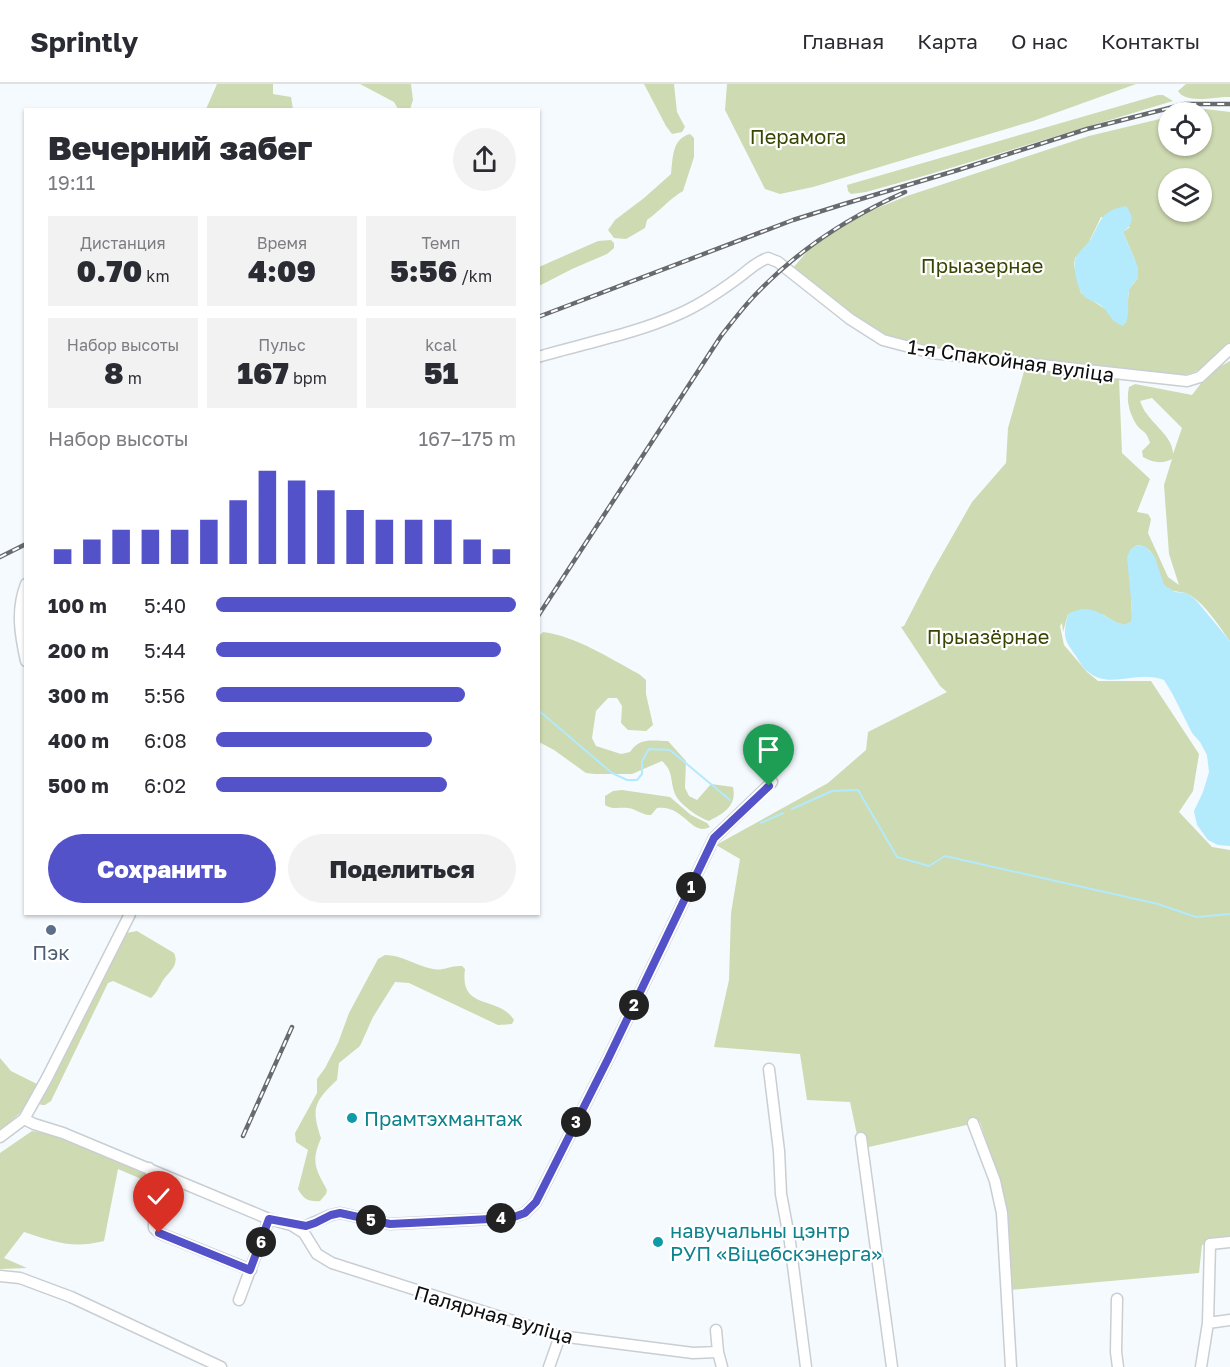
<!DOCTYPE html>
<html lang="ru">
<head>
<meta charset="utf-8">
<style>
  :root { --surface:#fff; --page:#f2f2f3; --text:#2b2b33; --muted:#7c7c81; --line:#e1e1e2; --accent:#5352c9 }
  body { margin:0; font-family:"Golos Text",sans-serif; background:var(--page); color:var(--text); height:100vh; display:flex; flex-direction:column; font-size:22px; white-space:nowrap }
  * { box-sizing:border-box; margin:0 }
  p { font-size:20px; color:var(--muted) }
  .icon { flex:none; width:33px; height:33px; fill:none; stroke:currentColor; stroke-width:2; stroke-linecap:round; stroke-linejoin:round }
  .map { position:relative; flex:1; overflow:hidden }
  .panel { position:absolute; left:24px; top:24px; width:516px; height:807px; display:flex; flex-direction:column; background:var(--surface); border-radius:0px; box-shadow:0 2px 4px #0004 }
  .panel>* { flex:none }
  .fabs { position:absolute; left:1158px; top:18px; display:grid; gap:12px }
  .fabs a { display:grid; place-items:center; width:54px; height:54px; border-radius:50%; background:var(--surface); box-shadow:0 2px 4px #0004; font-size:30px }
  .pin { position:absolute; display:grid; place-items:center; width:51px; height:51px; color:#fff; margin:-62px -26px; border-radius:50% 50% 50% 0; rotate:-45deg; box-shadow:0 0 6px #0007 }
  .pin .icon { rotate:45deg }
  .km { position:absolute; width:30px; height:30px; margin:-15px; border-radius:50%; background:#222; color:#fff; font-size:16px; line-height:30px; text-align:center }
  .round { display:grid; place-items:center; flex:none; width:63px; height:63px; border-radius:32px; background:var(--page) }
  .summary { display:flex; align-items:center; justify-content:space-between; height:102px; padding:0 24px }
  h1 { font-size:33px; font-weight:800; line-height:45px }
  .figures { display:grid; grid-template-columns:repeat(3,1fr); gap:9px; height:102px; padding:6px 24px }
  .figures div { display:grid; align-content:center; border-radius:0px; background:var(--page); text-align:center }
  .figures b { font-size:30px; font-weight:800 }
  .figures small { font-size:16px; font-weight:400 }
  .figures p { font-size:16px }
  .chart { height:168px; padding:12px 24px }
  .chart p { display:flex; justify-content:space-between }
  .chart svg { width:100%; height:108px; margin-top:6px; stroke:var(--accent); stroke-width:6 }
  .action { display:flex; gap:12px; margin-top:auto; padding:12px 24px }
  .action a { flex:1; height:69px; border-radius:36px; background:var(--accent); color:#fff; font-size:24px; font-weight:800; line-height:69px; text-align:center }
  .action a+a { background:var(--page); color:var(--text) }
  ul { padding:0 24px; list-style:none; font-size:20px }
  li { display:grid; grid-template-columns:96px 72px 1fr; align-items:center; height:45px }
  li i { height:15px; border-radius:8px; background:var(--accent) }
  header { display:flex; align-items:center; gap:36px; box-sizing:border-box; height:84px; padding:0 30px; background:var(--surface); border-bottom:2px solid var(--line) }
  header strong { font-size:28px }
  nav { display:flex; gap:33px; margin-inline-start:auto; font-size:21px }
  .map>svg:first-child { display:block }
  .green { fill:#cedab1; fill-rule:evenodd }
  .water { fill:#b3eafc }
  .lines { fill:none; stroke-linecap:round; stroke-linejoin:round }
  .stream { stroke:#b3eafc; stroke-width:2 }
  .minor-casing { stroke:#c9ced3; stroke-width:13 }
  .minor { stroke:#fff; stroke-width:10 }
  .rail-casing { stroke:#686b6e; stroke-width:4.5 }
  .rail { stroke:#fff; stroke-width:2; stroke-dasharray:7; stroke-linecap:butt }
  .route-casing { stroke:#fff; stroke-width:12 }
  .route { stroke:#5352c9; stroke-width:8 }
  .service-dot { fill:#5c6f8a; stroke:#fff; stroke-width:2 }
  .culture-dot { fill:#0f9aa8; stroke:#fff; stroke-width:2 }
  .labels { text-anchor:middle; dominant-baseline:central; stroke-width:4.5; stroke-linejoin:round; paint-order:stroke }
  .park-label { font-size:20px; fill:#394502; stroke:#fff }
  .street-label { font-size:20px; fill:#0b0d0e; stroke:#fff }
  .service-label { font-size:20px; fill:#4e5e75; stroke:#fff }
  .culture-label { font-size:20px; fill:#0d838f; stroke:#fff; text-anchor:start }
</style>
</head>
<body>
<header>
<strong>Sprintly</strong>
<nav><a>Главная</a><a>Карта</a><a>О нас</a><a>Контакты</a></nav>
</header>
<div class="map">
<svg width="1230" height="1283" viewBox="0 0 1230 1283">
  <rect width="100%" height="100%" fill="#f5faff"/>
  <path class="green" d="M217 0H273V10L291 13 293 25H206Z
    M360 0H411L413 16 410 25H398L394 18Z
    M644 0H674L677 28 685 43 682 48 672 50 666 42Z
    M727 0H1136L1033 37 813 103 780 110 765 105 725 26Z
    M1186 0H1230V13C1215 12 1187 21 1178 7Z
    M1158 11H1163L1173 17 927 91 866 108 851 110 848 107 847 101Z
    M1205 25 1230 28V259C1207 280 1202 291 1170 292L944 266 893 255 855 236 792 185 810 164 865 129 907 112 1089 52 1168 33V62H1202V28H1190ZM1168 94H1202V128H1168ZM1101 133 1130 143 1123 148 1135 176 1138 194 1129 205 1126 239 1081 209 1074 181 1075 174 1089 158Z
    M690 50 694 54V73L683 107C669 115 660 127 647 136L645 144 626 155 614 154 608 146 615 136 644 114 671 90C673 73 672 55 690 50Z
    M611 156 614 159V164L607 170 572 185 539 202V183L598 157Z
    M1230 277V557C1219 542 1206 521 1190 511 1182 506 1171 510 1164 501 1153 488 1161 464 1137 461L1130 466 1132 537 1125 541 1117 539 1102 530H1068L1063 548 1062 539 1060 542 1064 561 1087 588 1098 597H1151L1199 670 1193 707 1179 728 1212 763 1230 766V1156L1202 1161 1199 1189 1010 1206 1005 1114 980 1038 860 1065 850 1018 807 1016 800 970 714 963 729 896 731 829 740 775 716 761 828 699 866 666 868 648 947 608 940 602 901 543 904 542 932 488 972 418 1006 379 1008 344 1025 284 1119 294 1122 369 1150 395 1137 428 1148 430 1151 435 1148 449 1168 493 1179 501 1169 470 1164 401 1172 375C1162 380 1154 379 1143 373L1142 367 1150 359C1146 345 1142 349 1136 340 1129 328 1126 316 1129 303L1135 300 1192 311 1209 289ZM1152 314 1182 344 1173 370C1173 354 1156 343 1147 330 1144 327 1142 322 1140 317Z
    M543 548C578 553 609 574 639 590L646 596V610L653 641 646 647 628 646 621 639 622 622 617 614H608L596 627 592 654 596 662 621 670 630 668C640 653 652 657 668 657L686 677 685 704 689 712 697 716 711 700 733 703C737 721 725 729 709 737 699 734 681 721 676 712 669 698 675 689 662 677L632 690H595L586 689 554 666 539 658 538 553Z
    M622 706 670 713 691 731 707 739 710 743C691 753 684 720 657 724L651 731C643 732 637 725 628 724 620 723 612 726 605 721V712L613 707Z
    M137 847 174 869C180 882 168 888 162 898 158 905 157 908 151 914L113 897 108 899 51 1017 45 1021H41L38 1016 126 849Z
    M385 871C403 871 416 882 433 885 443 887 452 881 462 882L465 885C459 928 499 911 514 936L512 940 498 941 409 899 395 898 373 933 360 962 339 979 337 996C314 1018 311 1024 321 1054 311 1078 315 1084 327 1106L326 1110 320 1117C309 1118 303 1115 298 1105L308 1066 296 1058 295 1049 317 1009V995L325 984 338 959 349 929 378 875Z
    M0 974 11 987 39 1001 20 1029 0 1047Z
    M32 1047 53 1050 148 1089 153 1100 118 1085 104 1157C71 1165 55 1158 24 1148L4 1174 27 1184 0 1185V1069Z"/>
  <path class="water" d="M1126 122C1135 134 1133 140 1123 148L1138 183V194C1135 198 1130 202 1129 207 1126 219 1132 233 1123 242 1109 237 1110 228 1100 221 1095 217 1089 217 1084 212 1077 205 1072 182 1076 173 1080 165 1087 162 1091 155 1101 136 1101 127 1126 122Z
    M1137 461 1145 462 1155 473 1164 501 1175 508 1187 509 1195 515 1230 557V762L1218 761 1208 756 1197 741 1194 727 1203 708 1209 688 1207 671 1200 658 1192 649 1172 609 1164 596C1136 585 1110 607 1087 587 1083 584 1079 577 1076 572 1063 555 1063 551 1068 530 1093 516 1103 535 1125 541L1131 537 1132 526 1127 473 1130 466Z"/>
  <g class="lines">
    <path class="stream" d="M538 626 612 689 627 696H637L642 690V677L649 665 670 666 730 716
      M792 725 832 707 858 706 897 773 929 782 945 772 1158 820 1196 833 1230 830
      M761 739 783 729"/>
    <defs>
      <path id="minor" d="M538 273C585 259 635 250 679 230 700 221 719 208 738 194 749 186 754 179 768 174L778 178 850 235 883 256 932 269 1187 297 1200 293 1230 265
        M26 500C16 526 20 550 26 577
        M769 985 779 1067 781 1110 790 1158 806 1283
        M24 1035 34 1040 63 1049 269 1135 291 1141 306 1142 331 1131 340 1129 390 1140 511 1134 525 1129 536 1118 608 975 714 754 772 698
        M973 1039 995 1097 1002 1129 1011 1283
        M0 1053 24 1035 47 994 130 830
        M861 1054 892 1283
        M149 1084 154 1094V1144L159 1149 251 1186
        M293 1142 304 1149 317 1170 332 1179 560 1252 693 1269 718 1268
        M0 1192 20 1194 71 1213 221 1283
        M1117 1215 1116 1268 1118 1283
        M239 1216 269 1135
        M1208 1239 1230 1236
        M716 1246 718 1268 722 1283
        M549 1283 560 1252
        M1201 1283 1208 1239 1210 1160 1230 1158"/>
    </defs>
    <use href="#minor" class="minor-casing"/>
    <use href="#minor" class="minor"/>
    <defs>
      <path id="rail" d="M538 233 793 136 844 120 958 86 1087 45 1185 20H1230
        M0 473 26 460
        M538 532 721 252C733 237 744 222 757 209 799 165 849 133 905 108
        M243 1052 292 943"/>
    </defs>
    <use href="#rail" class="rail-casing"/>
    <use href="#rail" class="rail"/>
  </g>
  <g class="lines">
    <defs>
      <path id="route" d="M159 1149 250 1186 269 1135 306 1142 315 1139 331 1131 340 1129 390 1140 511 1134 525 1129 536 1118 608 975 714 754 769 702"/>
    </defs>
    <use href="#route" class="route-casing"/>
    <use href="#route" class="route"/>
  </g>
  <circle class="service-dot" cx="51" cy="846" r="6"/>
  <g class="culture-dot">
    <circle cx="352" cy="1034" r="6"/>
    <circle cx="658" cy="1158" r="6"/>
  </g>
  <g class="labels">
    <g class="park-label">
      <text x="798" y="52">Перамога</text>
      <text x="982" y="181">Прыазернае</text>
      <text x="988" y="552">Прыазёрнае</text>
    </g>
    <g class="street-label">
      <text transform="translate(1011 276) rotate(8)">1-я Спакойная вуліца</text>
      <text transform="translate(494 1230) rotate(16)">Палярная вуліца</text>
    </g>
    <g class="service-label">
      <text x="51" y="868">Пэк</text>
    </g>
    <g class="culture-label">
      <text x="364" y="1034">Прамтэхмантаж</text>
      <text x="670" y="1146">навучальны цэнтр<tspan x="670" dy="23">РУП «Віцебскэнерга»</tspan></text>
    </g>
  </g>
</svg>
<div class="fabs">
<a><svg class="icon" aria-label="locate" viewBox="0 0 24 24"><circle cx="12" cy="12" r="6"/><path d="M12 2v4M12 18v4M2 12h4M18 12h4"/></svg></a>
<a><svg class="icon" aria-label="layers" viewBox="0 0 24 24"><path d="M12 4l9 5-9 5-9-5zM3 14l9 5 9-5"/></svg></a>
</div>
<div class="pin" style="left:769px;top:702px;background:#1e9e55"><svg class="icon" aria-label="arrive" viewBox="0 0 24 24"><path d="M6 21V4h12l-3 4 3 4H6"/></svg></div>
<div class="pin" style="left:159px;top:1149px;background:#d93025"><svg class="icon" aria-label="check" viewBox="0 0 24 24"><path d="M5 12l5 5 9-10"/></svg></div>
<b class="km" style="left:691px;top:803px">1</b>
<b class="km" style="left:634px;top:921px">2</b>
<b class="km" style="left:576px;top:1038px">3</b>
<b class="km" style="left:501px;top:1134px">4</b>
<b class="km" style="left:371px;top:1136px">5</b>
<b class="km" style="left:261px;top:1158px">6</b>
<section class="panel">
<div class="summary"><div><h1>Вечерний забег</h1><p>19:11</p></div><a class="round"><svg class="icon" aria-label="share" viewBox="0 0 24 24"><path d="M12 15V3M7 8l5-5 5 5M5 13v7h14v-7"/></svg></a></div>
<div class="figures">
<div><p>Дистанция</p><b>0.70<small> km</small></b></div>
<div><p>Время</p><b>4:09</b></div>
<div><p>Темп</p><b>5:56<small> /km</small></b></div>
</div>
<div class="figures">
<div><p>Набор высоты</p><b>8<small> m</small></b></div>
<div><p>Пульс</p><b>167<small> bpm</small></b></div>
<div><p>kcal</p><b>51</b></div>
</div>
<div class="chart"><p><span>Набор высоты</span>167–175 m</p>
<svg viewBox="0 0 160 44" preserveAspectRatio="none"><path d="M5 44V38M15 44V34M25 44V30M35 44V30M45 44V30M55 44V26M65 44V18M75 44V6M85 44V10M95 44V14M105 44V22M115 44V26M125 44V26M135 44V26M145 44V34M155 44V38"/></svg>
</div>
<ul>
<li><b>100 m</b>5:40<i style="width:100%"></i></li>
<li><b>200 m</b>5:44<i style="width:95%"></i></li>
<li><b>300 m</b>5:56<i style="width:83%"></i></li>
<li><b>400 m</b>6:08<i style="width:72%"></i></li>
<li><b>500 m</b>6:02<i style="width:77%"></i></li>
</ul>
<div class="action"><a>Сохранить</a><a>Поделиться</a></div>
</section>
</div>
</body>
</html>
